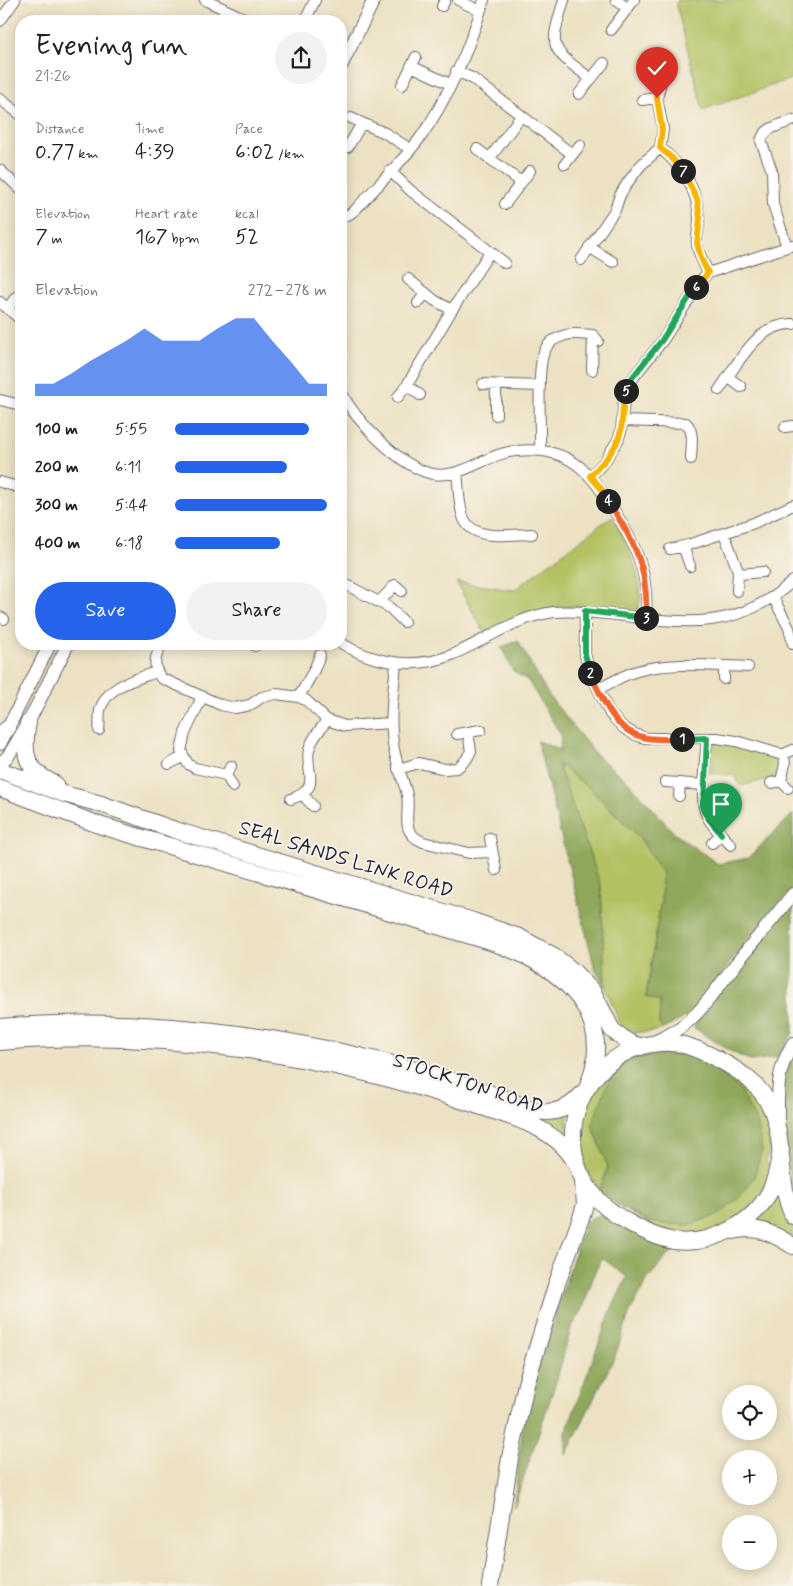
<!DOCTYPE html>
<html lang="en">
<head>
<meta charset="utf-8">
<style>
  :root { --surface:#fff; --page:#f2f2f2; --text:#202124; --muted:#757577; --accent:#2563eb }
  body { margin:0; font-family:Mynerve,sans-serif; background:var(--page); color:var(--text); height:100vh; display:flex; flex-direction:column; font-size:19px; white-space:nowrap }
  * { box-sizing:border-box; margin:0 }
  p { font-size:16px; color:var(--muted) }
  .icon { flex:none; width:28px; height:28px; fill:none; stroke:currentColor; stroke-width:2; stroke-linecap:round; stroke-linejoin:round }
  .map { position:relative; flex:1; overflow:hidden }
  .details { position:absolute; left:15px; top:15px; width:332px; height:635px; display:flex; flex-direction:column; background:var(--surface); border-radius:20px; box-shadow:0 2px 12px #0003 }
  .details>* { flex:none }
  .buttons { position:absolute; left:722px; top:1385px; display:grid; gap:10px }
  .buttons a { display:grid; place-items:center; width:55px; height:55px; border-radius:50%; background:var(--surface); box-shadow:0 2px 12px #0003; font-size:25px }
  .pin { position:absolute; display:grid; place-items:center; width:42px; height:42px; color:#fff; margin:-51px -21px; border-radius:50% 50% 50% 0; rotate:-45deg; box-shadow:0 0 5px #0007 }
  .pin .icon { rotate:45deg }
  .km { position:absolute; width:25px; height:25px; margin:-12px; border-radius:50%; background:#222; color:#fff; font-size:14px; line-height:25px; text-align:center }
  .round { display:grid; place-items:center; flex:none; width:52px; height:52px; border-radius:26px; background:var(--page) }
  .headline { display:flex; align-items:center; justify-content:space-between; height:85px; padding:0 20px }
  h1 { font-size:28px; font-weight:600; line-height:38px }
  .figures { display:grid; grid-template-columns:repeat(3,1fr); gap:8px; height:85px; padding:5px 20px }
  .figures div { display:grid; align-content:center }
  .figures b { font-size:21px; font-weight:600 }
  .figures small { font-size:14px; font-weight:400 }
  .figures p { font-size:14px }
  .chart { height:140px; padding:10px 20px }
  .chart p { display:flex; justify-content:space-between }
  .chart svg { width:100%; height:90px; margin-top:5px; fill:var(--accent); opacity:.7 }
  .primary-button { display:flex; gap:10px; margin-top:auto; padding:10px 20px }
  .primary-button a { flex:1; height:58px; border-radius:30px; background:var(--accent); color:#fff; font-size:20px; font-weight:600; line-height:58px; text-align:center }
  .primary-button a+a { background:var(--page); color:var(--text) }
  ul { padding:0 20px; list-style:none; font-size:16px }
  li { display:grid; grid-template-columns:80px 60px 1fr; align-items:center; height:38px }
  li i { height:12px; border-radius:6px; background:var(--accent) }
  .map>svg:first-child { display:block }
  .green { fill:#b3c164; stroke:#6a7250 }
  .forest { fill:#8ea75a; stroke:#58644a }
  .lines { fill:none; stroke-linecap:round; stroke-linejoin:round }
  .minor-casing { stroke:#69656a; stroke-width:12 }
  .tertiary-casing { stroke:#69656a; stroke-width:14 }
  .primary-casing { stroke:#69656a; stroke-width:18 }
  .trunk-casing { stroke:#69656a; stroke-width:18 }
  .minor { stroke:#fff; stroke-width:10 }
  .tertiary { stroke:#fff; stroke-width:12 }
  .primary { stroke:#fff; stroke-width:16 }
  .trunk { stroke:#fff; stroke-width:16 }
  .split-1-casing { stroke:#fff; stroke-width:10 }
  .split-2-casing { stroke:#fff; stroke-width:10 }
  .split-3-casing { stroke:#fff; stroke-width:10 }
  .split-4-casing { stroke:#fff; stroke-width:10 }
  .split-5-casing { stroke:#fff; stroke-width:10 }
  .split-6-casing { stroke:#fff; stroke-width:10 }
  .split-7-casing { stroke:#fff; stroke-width:10 }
  .split-8-casing { stroke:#fff; stroke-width:10 }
  .split-1 { stroke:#22a559; stroke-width:6 }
  .split-2 { stroke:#f0652b; stroke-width:6 }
  .split-3 { stroke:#22a559; stroke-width:6 }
  .split-4 { stroke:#f0652b; stroke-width:6 }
  .split-5 { stroke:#f5b400; stroke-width:6 }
  .split-6 { stroke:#22a559; stroke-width:6 }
  .split-7 { stroke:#f5b400; stroke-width:6 }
  .split-8 { stroke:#f5b400; stroke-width:6 }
  .labels { text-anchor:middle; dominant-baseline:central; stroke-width:4; stroke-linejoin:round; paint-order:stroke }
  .street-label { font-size:20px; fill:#22223b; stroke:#f7f3e8 }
</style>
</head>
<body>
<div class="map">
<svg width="793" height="1586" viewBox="0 0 793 1586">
  <rect width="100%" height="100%" fill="#f7f3e8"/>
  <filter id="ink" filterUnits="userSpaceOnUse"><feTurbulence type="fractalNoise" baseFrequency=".02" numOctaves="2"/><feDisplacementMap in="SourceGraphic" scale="10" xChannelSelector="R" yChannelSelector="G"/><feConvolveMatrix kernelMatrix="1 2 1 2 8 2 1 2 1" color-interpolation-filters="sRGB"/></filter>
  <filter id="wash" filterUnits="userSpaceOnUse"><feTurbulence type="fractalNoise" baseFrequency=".0096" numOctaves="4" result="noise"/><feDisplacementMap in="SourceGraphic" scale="20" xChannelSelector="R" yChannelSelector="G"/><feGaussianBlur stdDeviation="1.12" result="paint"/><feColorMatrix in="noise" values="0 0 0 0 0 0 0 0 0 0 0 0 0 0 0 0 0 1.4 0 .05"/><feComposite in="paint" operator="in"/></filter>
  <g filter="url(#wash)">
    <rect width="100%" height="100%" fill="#ece1c2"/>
    <path class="green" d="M678 0H793V78L703 110 676 4Z
      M612 516C624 539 651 587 636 612 596 605 551 602 512 618 503 622 494 627 484 632L456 582 514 590Z
      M711 742 734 743 779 757 781 762 778 777 740 786 734 775 709 773Z
      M557 763 589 788 640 838 663 874 661 900 646 997 660 1001 659 1024 663 1029C648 1033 637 1034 622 1029L605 987 601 886Z
      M646 1052 651 1056 632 1060 601 1103 592 1124 608 1167 599 1191 587 1171 579 1143C585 1136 587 1129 581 1121 588 1102 596 1083 611 1070 620 1061 635 1057 646 1052Z
      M335 1056 568 1114 566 1142Z
      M700 1058 744 1083 768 1115 773 1147 768 1154 766 1162 771 1167 762 1193 748 1210 727 1225 704 1232 679 1235 653 1227 617 1205 652 1223 687 1225 718 1215 741 1196Z
      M779 1184 783 1205 793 1226V1239L753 1223Z"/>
    <path class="forest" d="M518 641 549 696 597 756 629 782 675 834 718 864 748 858 793 814V889L762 922 690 1015 663 1029 659 1024 660 1001 646 997 661 900 662 874 640 838 589 788 558 764 601 886 605 987 595 969 537 741 560 750 561 735 528 681 513 671 501 647Z
      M793 904V1033L777 1057 751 1061 732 1052 694 1028 695 1022 759 940Z
      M793 1051V1195L782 1121 783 1078Z
      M682 1053 700 1058 717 1069 739 1089 758 1125 762 1151 754 1177 741 1196 718 1215 687 1225 652 1223 617 1205 599 1191 608 1167 592 1124C596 1115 608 1079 613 1074 629 1055 659 1054 682 1053Z
      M603 1213 679 1248 668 1255 647 1280 630 1312 615 1356 566 1455V1432L611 1310 627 1277 602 1258 595 1272 582 1311 571 1328 557 1379 514 1506 524 1413 585 1221Z"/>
  </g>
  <g filter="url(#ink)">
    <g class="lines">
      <defs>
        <path id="minor" d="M205 0 250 21
          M458 0 480 11
          M564 0C549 50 549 47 591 79
          M616 0 628 9
          M442 6 445 0
          M0 21 15 0
          M305 21 315 0
          M611 30 634 0
          M411 66 450 84
          M456 71 472 78 572 154
          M402 85 416 57
          M579 94 604 63
          M0 99 21 115
          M642 100 657 98
          M362 123 385 133 410 149
          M348 147 362 123 351 118
          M660 148C681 165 697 188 699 217 700 225 696 235 697 244 698 254 704 263 708 273
          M477 149 521 182
          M490 158 521 116
          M565 164 580 145
          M0 170 21 190
          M390 171 411 191 505 263
          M505 204 530 171
          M341 217 350 214 356 209C377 186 401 163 420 138 448 99 470 46 484 0
          M589 247 613 262
          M787 247 773 204 772 171 761 141C765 126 781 126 793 120
          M581 260 615 210 620 195 628 182 641 165 660 148 663 129 657 98 661 82
          M408 279 434 300 452 310
          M0 302 21 320
          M418 303 426 293
          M8 308 16 297
          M592 370 593 335
          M728 377 741 387
          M483 384 540 386
          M407 385 420 395
          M719 390C737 365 757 323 793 324
          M341 392C356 421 401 468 433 474 463 479 487 453 516 451 569 445 590 471 615 512 638 549 649 574 646 619
          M398 397 407 385 452 310 490 252
          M0 400 21 405
          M496 415V385
          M622 421 686 423C695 431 691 448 691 459
          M785 427 793 426
          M540 450C541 429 536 366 545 350 548 343 556 338 563 336 571 332 584 335 593 335L598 341
          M457 472C459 487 458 505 464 519 474 542 511 534 532 534
          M591 476 605 461 618 440 621 431 624 400 633 378 663 340 702 279 708 273 793 245
          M0 482 21 488
          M724 533 738 571 737 591
          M683 546 690 566
          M670 549 688 545 754 523 793 505
          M739 574 763 572
          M341 582 390 608 404 622
          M773 597 789 628 793 644
          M380 601 395 585 402 591
          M585 611V654L589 670 610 714 624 728 634 734 645 738H717L736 741 779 754H784L793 750
          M0 617 4 619
          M341 643C374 664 418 670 454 654 488 639 516 617 554 612 576 610 597 613 618 615 687 624 737 631 793 581
          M162 644C155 656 152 666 161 678L221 705 235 708 250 705 262 697 276 694 299 697 307 701 327 720 345 726 391 723
          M254 644 255 646
          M396 662C394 689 389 717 393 743 395 761 403 778 407 795 411 814 398 831 423 842L469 853 492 852
          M724 679V666
          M598 689C611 683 623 675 637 671 673 661 712 666 748 667
          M202 697 185 733 181 751 188 764 195 768 226 775
          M299 697 314 670 320 655
          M99 730C100 724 99 716 100 710 107 685 135 680 156 672
          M457 734 481 730
          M707 738C706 758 699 797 706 814 711 826 723 836 731 845
          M169 764 183 757
          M231 766 226 775 233 787
          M398 769 419 763 445 769 457 768 466 760 471 751 468 732
          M781 781 785 764 784 754
          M665 782 704 785
          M771 783 781 781 788 788
          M302 794 313 806
          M679 796 680 783
          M291 799C324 788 304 770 309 750 311 739 321 729 327 720
          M490 838 496 870
          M712 843 721 834"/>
        <path id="tertiary" d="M341 66 374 0
          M0 744 50 644
          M0 764 9 755 28 723 68 644
          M656 1041C696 1024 709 998 735 965 754 941 774 918 793 894
          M778 1122C778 1089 776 1072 793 1043"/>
        <path id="primary" d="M28 723C22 753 25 770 55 784
          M0 735 7 729
          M0 770 64 794 101 804 175 830 473 921 519 937 554 956 573 971 593 992 612 1030 628 1042 641 1047
          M0 788 102 826 488 941C551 961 618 1007 589 1083"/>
        <path id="trunk" d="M0 1027C143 1015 289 1035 427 1073 453 1081 480 1090 506 1099 518 1104 532 1112 545 1112 560 1112 572 1106 581 1095
          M0 1042C158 1028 326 1054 476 1105 511 1117 556 1127 575 1162
          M781 1149C779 1163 777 1176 771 1189 755 1223 712 1246 674 1241 657 1238 641 1230 626 1221 599 1206 578 1182 574 1151 565 1094 613 1039 672 1043 696 1045 737 1067 755 1085 792 1122 773 1173 793 1216
          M733 1231C756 1225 773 1233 793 1246
          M490 1586 510 1458 526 1384 556 1286 582 1215 585 1204 583 1182"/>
      </defs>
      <use href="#minor" class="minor-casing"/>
      <use href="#tertiary" class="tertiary-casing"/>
      <use href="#primary" class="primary-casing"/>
      <use href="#trunk" class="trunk-casing"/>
      <use href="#minor" class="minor"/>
      <use href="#tertiary" class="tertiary"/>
      <use href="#primary" class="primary"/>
      <use href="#trunk" class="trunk"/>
    </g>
  </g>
  <g class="lines" filter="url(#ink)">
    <defs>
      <path id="split-1" d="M682 739 707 738 704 805 709 819 721 834"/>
      <path id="split-2" d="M590 673C603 699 614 733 647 738 658 740 671 739 682 739"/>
      <path id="split-3" d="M590 673 585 654V611L646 618"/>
      <path id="split-4" d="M608 501C634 542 649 567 646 618"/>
      <path id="split-5" d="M608 501 600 487 590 476C603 463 617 449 621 430 623 417 622 404 626 391"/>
      <path id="split-6" d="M626 391 632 378 662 340 696 287"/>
      <path id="split-7" d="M683 171 697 199 700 218 697 243 701 258 708 273 696 287"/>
      <path id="split-8" d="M657 98 662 129 660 148 671 157 683 171"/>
    </defs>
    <use href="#split-1" class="split-1-casing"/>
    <use href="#split-2" class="split-2-casing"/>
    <use href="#split-3" class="split-3-casing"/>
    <use href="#split-4" class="split-4-casing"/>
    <use href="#split-5" class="split-5-casing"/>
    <use href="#split-6" class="split-6-casing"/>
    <use href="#split-7" class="split-7-casing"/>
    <use href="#split-8" class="split-8-casing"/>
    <use href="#split-1" class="split-1"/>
    <use href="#split-2" class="split-2"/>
    <use href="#split-3" class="split-3"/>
    <use href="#split-4" class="split-4"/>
    <use href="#split-5" class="split-5"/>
    <use href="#split-6" class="split-6"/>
    <use href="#split-7" class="split-7"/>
    <use href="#split-8" class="split-8"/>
  </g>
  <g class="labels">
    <g class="street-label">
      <text transform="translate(346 860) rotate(17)">SEAL SANDS LINK ROAD</text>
      <text transform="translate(468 1084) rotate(18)">STOCKTON ROAD</text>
    </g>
  </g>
</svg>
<div class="buttons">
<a><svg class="icon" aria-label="locate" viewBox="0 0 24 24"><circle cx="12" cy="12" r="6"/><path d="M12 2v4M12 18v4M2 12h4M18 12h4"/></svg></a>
<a>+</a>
<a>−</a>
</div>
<div class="pin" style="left:721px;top:834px;background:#1e9e55"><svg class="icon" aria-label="arrive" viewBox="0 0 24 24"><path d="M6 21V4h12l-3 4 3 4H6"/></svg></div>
<div class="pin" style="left:657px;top:98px;background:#d93025"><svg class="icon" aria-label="check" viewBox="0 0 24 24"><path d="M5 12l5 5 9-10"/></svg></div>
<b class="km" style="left:682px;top:739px">1</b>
<b class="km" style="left:590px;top:673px">2</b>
<b class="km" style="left:646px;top:618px">3</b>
<b class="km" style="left:608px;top:501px">4</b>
<b class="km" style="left:626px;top:391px">5</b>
<b class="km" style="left:696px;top:287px">6</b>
<b class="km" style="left:683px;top:171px">7</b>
<section class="details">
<div class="headline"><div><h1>Evening run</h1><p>21:26</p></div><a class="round"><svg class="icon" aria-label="share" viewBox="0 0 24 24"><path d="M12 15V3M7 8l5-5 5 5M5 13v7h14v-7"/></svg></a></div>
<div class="figures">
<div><p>Distance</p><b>0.77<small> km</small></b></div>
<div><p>Time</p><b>4:39</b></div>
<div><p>Pace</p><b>6:02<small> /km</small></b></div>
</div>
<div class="figures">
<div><p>Elevation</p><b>7<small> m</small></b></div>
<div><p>Heart rate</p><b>167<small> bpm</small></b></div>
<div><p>kcal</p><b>52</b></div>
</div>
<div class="chart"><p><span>Elevation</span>272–278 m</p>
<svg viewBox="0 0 160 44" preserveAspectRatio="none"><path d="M0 44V38L10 38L20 33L30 27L40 22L50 17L60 11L70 17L80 17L90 17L100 11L110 6L120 6L130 17L140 27L150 38L160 38V44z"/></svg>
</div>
<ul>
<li><b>100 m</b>5:55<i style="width:88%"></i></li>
<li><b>200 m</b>6:11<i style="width:74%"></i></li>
<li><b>300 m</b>5:44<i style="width:100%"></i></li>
<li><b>400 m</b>6:18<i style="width:69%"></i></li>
</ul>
<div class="primary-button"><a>Save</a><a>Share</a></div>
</section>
</div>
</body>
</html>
